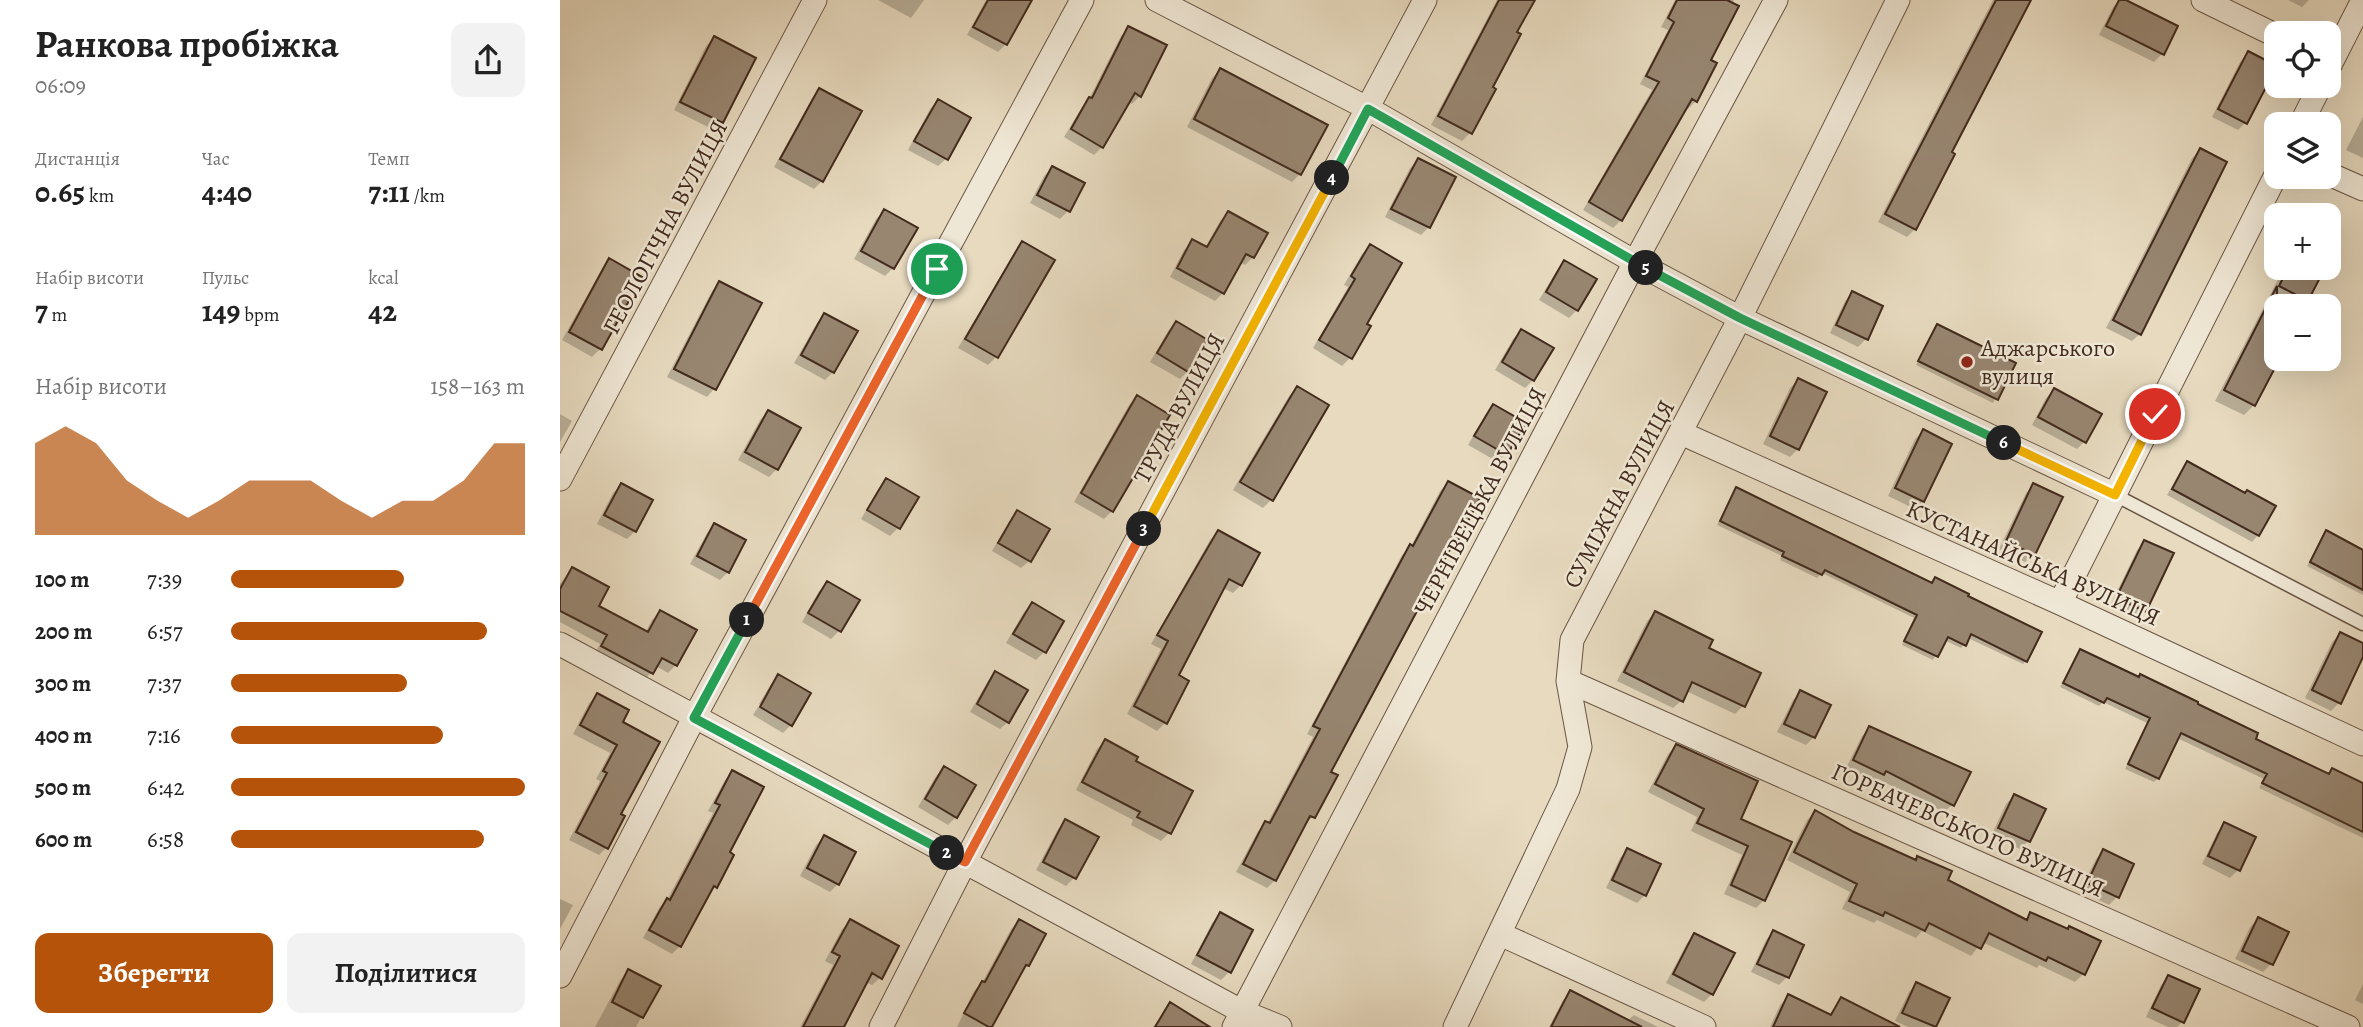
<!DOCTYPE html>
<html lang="uk">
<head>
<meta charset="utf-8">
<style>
  :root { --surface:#fff; --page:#f2f2f2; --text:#222; --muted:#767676; --accent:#b45309 }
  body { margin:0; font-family:Alegreya,serif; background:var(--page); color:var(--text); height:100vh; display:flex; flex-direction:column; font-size:26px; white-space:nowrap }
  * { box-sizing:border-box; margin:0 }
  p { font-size:23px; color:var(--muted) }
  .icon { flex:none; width:38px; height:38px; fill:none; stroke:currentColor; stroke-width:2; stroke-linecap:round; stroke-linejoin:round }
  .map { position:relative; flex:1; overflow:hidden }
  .side { display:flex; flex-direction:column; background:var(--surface); width:560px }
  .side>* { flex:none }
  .fabs { position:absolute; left:1704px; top:21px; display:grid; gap:14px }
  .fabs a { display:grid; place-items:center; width:77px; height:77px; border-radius:14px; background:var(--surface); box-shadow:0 7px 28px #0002; font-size:35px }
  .pin { position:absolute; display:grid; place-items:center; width:60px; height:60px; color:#fff; margin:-30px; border:4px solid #fff; border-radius:50%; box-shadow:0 2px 7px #0007 }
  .km { position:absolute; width:35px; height:35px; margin:-18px; border-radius:50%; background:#222; color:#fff; font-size:19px; line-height:35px; text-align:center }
  .round { display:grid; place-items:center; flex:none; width:74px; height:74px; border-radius:14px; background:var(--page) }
  .headline { display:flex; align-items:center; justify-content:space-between; height:119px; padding:0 35px }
  h1 { font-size:38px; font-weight:700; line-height:52px }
  .figures { display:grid; grid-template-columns:repeat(3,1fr); gap:10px; height:119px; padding:7px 35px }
  .figures div { display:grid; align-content:center }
  .figures b { font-size:30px; font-weight:700 }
  .figures small { font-size:19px; font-weight:400 }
  .figures p { font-size:19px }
  .chart { height:196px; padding:14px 35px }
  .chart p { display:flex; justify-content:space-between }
  .chart svg { width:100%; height:126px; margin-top:7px; fill:var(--accent); opacity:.7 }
  .action { display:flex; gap:14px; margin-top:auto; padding:14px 35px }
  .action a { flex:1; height:80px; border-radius:14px; background:var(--accent); color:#fff; font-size:28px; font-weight:700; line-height:80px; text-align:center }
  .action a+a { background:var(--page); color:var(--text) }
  ul { padding:0 35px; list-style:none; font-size:23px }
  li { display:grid; grid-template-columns:112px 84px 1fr; align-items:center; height:52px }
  li i { height:18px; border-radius:9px; background:var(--accent) }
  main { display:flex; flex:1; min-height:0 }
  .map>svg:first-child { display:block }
  .shadow { fill:#0003 }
  .building { fill:#988671; stroke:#422a1d; stroke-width:2 }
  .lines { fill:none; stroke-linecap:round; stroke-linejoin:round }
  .service-casing { stroke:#6b5646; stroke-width:15 }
  .minor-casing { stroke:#6b5646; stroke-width:25 }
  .service { stroke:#efe7d5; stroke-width:12 }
  .minor { stroke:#efe7d5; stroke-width:23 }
  .split-1-casing { stroke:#fff; stroke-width:14 }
  .split-2-casing { stroke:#fff; stroke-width:14 }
  .split-3-casing { stroke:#fff; stroke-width:14 }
  .split-4-casing { stroke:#fff; stroke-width:14 }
  .split-5-casing { stroke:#fff; stroke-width:14 }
  .split-6-casing { stroke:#fff; stroke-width:14 }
  .split-7-casing { stroke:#fff; stroke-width:14 }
  .split-1 { stroke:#f0652b; stroke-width:9 }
  .split-2 { stroke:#22a559; stroke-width:9 }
  .split-3 { stroke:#f0652b; stroke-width:9 }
  .split-4 { stroke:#f5b400; stroke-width:9 }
  .split-5 { stroke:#22a559; stroke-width:9 }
  .split-6 { stroke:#22a559; stroke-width:9 }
  .split-7 { stroke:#f5b400; stroke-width:9 }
  .poi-dot { fill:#8f2418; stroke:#efe7d5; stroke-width:2.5 }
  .labels { text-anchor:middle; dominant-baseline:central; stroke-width:5; stroke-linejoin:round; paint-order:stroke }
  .street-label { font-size:24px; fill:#422a1d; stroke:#efe7d5 }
  .poi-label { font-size:24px; fill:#422a1d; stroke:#efe7d5; text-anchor:start }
</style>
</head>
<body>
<main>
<section class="side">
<div class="headline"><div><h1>Ранкова пробіжка</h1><p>06:09</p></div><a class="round"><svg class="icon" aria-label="share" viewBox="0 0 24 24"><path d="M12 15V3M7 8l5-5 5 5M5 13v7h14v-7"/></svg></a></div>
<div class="figures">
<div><p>Дистанція</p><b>0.65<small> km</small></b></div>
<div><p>Час</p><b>4:40</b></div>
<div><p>Темп</p><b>7:11<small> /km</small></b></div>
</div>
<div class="figures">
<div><p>Набір висоти</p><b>7<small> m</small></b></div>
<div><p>Пульс</p><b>149<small> bpm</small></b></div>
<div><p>kcal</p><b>42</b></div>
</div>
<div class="chart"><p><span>Набір висоти</span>158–163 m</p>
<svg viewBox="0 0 160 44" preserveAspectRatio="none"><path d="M0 44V12L10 6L20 12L30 25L40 32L50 38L60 32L70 25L80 25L90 25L100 32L110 38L120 32L130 32L140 25L150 12L160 12V44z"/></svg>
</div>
<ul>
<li><b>100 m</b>7:39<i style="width:59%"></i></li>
<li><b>200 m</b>6:57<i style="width:87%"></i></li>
<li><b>300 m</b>7:37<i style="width:60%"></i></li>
<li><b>400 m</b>7:16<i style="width:72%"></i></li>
<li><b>500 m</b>6:42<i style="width:100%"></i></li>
<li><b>600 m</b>6:58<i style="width:86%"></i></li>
</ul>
<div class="action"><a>Зберегти</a><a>Поділитися</a></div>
</section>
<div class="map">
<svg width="1803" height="1027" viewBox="0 0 1803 1027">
  <rect width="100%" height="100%" fill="#e7dabf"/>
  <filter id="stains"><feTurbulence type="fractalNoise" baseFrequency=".00286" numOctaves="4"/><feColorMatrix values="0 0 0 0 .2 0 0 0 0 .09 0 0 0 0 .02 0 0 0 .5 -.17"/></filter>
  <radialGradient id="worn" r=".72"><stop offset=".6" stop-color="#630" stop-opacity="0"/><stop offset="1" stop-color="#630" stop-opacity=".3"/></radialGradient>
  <path class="shadow" d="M318 0H364L351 18Z
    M426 0H460L468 4 446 44 438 52 407 35Z
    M937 0H973L955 32 931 88 934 89 910 133 902 141 871 125Z
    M1115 0H1174L1149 61 1136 101 1128 109 1125 107 1061 220 1053 228 1023 210 1092 90 1080 84 1108 30 1101 27Z
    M1433 0H1470L1390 153 1355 229 1347 237 1318 222Z
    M1561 0 1616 27 1602 54 1594 62 1539 35 1553 7Z
    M1728 0H1749L1742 7Z
    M569 28 580 96 572 104 568 102 542 147 534 155 504 137 522 107 528 101 561 36Z
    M154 38 194 59 162 122 154 130 114 110 146 46Z
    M1688 54 1686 122 1678 130 1652 117 1680 62Z
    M660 70 766 126 740 174 732 182 627 127 652 78Z
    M260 90 262 181 254 189 214 167 252 98Z
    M378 101 386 159 378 166 348 150 370 109Z
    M1803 117V158L1786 150Z
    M1640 150 1580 334 1572 341 1546 328 1632 158Z
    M858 160 869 227 861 235 825 217 850 168Z
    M492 168 508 211 500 219 470 203 484 176Z
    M324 211 333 268 325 276 294 259 316 219Z
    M668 213 706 234 693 257 685 265 679 262 663 293 655 301 610 277 624 250 632 242 645 248 660 221Z
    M1769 232 1779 237 1769 257Z
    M463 244 493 261 436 357 428 365 398 348 455 252Z
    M810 246 790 358 782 366 753 348 788 287 784 285 802 254Z
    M50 261 80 277 40 349 32 357 2 340 42 269Z
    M1005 262 1017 310 1009 318 979 300 997 270Z
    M1724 268H1764L1744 306H1717V359L1694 405 1684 415 1655 401Z
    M160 283 199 303 154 389 147 397 107 377 152 291Z
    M1293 293 1306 339 1298 347 1270 333 1285 301Z
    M265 315 273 372 265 380 234 363 257 323Z
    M616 323 628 371 620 379 590 362 608 331Z
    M1377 326 1453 364 1433 403 1356 365Z
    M961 331 973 380 965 388 935 370 953 339Z
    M1238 380V449L1230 457 1203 444 1230 388Z
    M737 388 711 500 703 508 673 490 729 396Z
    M1494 390 1525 441 1517 449 1472 425 1486 398Z
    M577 398 552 511 544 519 514 502 569 405Z
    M934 406 964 423 945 454 938 462 908 445 926 414Z
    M208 412 217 469 209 477 178 460 200 420Z
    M0 414 12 421 0 442Z
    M1363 431V501L1355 509 1328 496 1355 439Z
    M1627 464 1684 495 1713 507 1698 535 1692 542 1607 495 1621 470Z
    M327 480 356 497 338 528 330 536 301 519 319 488Z
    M888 483 897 540 888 549 769 773 753 817 744 824 715 880 707 888 676 872 698 831 707 824 753 737 747 734 842 555 851 546 880 491Z
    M61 485 75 531 67 539 37 524 53 493Z
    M1474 485 1473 554 1465 562 1439 549 1466 493Z
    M1176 489 1371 584 1375 579 1405 597 1466 661 1463 664 1408 638 1401 648 1384 640 1373 660 1342 645 1354 618 1262 573 1257 578 1220 560 1222 556 1157 525Z
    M458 512 469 561 461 568 432 551 450 520Z
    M154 525 168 572 160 580 130 564 147 533Z
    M658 532 681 585 673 593 663 588 616 676 605 723 597 731 567 714 601 649 591 644 650 540Z
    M1766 532 1803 552V595L1747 566Z
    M1585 542 1584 611 1576 619 1550 606 1577 550Z
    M12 569 37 606 85 633 92 620 100 612 116 665 108 673 96 666 84 681 34 655 40 644 0 622V584Z
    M267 583 297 600 279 631 271 639 242 622 259 591Z
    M472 604 502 621 484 652 476 660 446 643 464 612Z
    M1095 613 1147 649 1183 706 1175 714 1126 691 1121 701 1113 708 1057 681 1087 621Z
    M1780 634 1803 645V653L1779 703 1771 711 1745 698 1772 642Z
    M1520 651 1768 776 1803 785V838L1699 788 1704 779 1617 738 1598 778 1594 782 1565 769 1587 723 1543 702 1539 706 1500 687Z
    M436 673 448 722 440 729 410 712 428 681Z
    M219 676 231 723 199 704 211 684Z
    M1241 692 1254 737 1246 745 1217 732 1233 700Z
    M37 695 60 723 59 814 47 847 39 855 9 840 40 781 36 779 50 753 13 734 29 703Z
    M198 707 230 726 223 733 193 715Z
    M1310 728 1392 805 1384 812 1318 779 1315 782 1286 768 1302 736Z
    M545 741 609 833 601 841 571 825 573 820 516 790 537 749Z
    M1116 746 1179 820 1230 843 1204 900 1196 908 1164 894 1182 855 1131 831 1137 817 1088 792 1108 754Z
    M384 769 396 817 388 825 358 807 376 776Z
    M173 772 167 853 156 886 148 894 120 946 112 954 83 938 99 908 107 900 153 813 148 811 165 780Z
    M1454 796 1483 810 1468 841 1460 849 1431 836 1446 804Z
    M1255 812 1293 833 1355 861 1358 858 1386 881 1464 921 1471 914 1523 974 1515 982 1479 965 1477 968 1422 942 1411 956 1362 931 1356 938 1317 920 1314 923 1282 909 1290 892 1227 860 1247 820Z
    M506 821 536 837 514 878 506 886 476 870 498 829Z
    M1665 825 1678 870 1670 878 1642 864 1657 833Z
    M264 837 278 884 270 892 240 876 256 845Z
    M1068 850 1085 895 1077 903 1046 888 1060 858Z
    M1544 851 1557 897 1549 905 1520 891 1536 859Z
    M0 899 13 905 0 929Z
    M660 915 669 972 661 980 631 964 652 923Z
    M1698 919 1727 932 1711 964 1703 972 1675 959 1690 927Z
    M459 921 467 965 460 973 430 1027H397L414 991 422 983 451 929Z
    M290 922 320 978 312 985 305 982 282 1027H240L273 965 265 961 282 929Z
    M1213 932 1242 945 1227 977 1219 985 1191 972 1206 940Z
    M1135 935 1152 994 1144 1002 1106 983 1127 943Z
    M69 972 98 987 76 1027H35L61 979Z
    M1609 977 1622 1022 1617 1027H1608L1586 1017 1601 985Z
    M1357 984 1388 998 1374 1027H1348L1335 1021 1349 992Z
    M1803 984V1004L1795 1000Z
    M1011 992 1067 1021 1074 1015 1098 1027H989L1003 1000Z
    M1228 997 1269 1015 1281 999 1314 1027H1210L1220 1005Z
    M610 1005 637 1027H593Z"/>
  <path class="building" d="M428 0H472L447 45 413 27Z
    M939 0H975L957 32 961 34 933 87 936 89 912 134 878 116Z
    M1117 0H1167L1179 6 1151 60 1157 63 1137 102 1132 99 1062 221 1029 202 1099 82 1086 76 1114 22 1108 18Z
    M1436 0H1471L1392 152 1395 154 1356 230 1325 214Z
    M1559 0H1566L1618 26 1604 55 1546 26Z
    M568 26 607 45 581 97 575 93 543 148 511 129 529 97 532 98Z
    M154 36 196 58 163 123 120 102Z
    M1688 51 1717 66 1687 124 1658 109Z
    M660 68 768 125 741 175 634 119Z
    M259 88 302 111 263 182 220 159Z
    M378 99 411 118 388 160 354 141Z
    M1640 148 1667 162 1581 335 1553 320Z
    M858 158 896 177 870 228 831 209Z
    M492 166 525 183 510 212 477 195Z
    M324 209 358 228 334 269 301 251Z
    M668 211 708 233 694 258 686 254 664 294 617 268 632 239 647 247Z
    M462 241 495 260 438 358 405 339Z
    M810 244 842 263 807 324 811 326 792 359 759 340 795 279 791 276Z
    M49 258 82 277 42 350 9 332Z
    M1004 260 1037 279 1018 311 986 292Z
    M1728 268H1765L1748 301 1719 286Z
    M159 281 202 303 156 390 114 369Z
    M1717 286V364L1695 406 1664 390Z
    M1292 291 1323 306 1308 340 1276 325Z
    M264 313 298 331 274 373 241 355Z
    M616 321 648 340 630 373 597 353Z
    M1377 324 1456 363 1438 400 1358 361Z
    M961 329 994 348 974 381 942 362Z
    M1238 378 1267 392 1239 450 1210 436Z
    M737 386 769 405 713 501 680 482Z
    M1494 388 1542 414 1526 443 1478 417Z
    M577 395 610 415 553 512 521 493Z
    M933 404 966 423 947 455 914 436Z
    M208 410 241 428 218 470 185 452Z
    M1363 429 1392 444 1364 502 1335 488Z
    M1627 461 1685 493 1687 490 1716 506 1699 536 1612 489Z
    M326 478 359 497 340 529 307 510Z
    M888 481 920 498 898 541 895 540 771 772 778 775 755 818 750 816 716 881 683 864 705 821 710 823 760 729 753 726 850 544 853 546Z
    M61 483 93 500 76 532 44 515Z
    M1473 483 1503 497 1475 555 1446 541Z
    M1176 487 1372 583 1375 577 1409 594 1408 596 1482 632 1467 662 1411 634 1406 646 1388 637 1378 657 1344 641 1357 615 1265 570 1262 575 1222 556 1224 552 1160 521Z
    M457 510 490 529 471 562 438 543Z
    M154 523 186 540 169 573 137 556Z
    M658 530 700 553 682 586 669 579 619 675 629 681 607 724 574 706 608 641 597 635Z
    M1766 530 1803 550V590L1750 562Z
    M1584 540 1614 553 1586 612 1556 598Z
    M12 567 49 587 39 606 88 632 100 610 137 630 117 666 102 658 93 674 41 646 47 635 0 611V589Z
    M267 581 300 600 281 632 248 613Z
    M472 602 504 621 486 653 453 634Z
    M1095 611 1153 640 1149 648 1201 673 1185 707 1132 682 1123 702 1064 672Z
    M1780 632 1803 643V657L1781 704 1752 690Z
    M1520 649 1579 677 1580 674 1638 702V704L1698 733 1696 739 1769 774 1772 768 1803 783V832L1702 783 1707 774 1623 734 1621 733 1599 779 1568 764 1590 718 1547 698 1544 703 1503 683Z
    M435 671 468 690 449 723 417 704Z
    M218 674 251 693 232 726 200 707Z
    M1240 690 1271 705 1255 738 1224 724Z
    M37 693 69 710 63 722 100 742 61 814 65 816 48 849 16 832 47 773 43 771 57 745 20 725Z
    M1309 726 1411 772 1394 806 1326 771 1324 775 1293 760Z
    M545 739 578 757 576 761 633 791 611 834 577 817 580 812 522 782Z
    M1116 744 1198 781 1181 819 1232 842 1205 901 1171 885 1188 846 1137 823 1144 809 1095 784Z
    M384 766 416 785 397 818 365 799Z
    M172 770 204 787 170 852 174 855 157 888 154 886 121 947 89 930 107 898 110 900 160 805 155 803Z
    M1454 794 1486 809 1470 842 1438 828Z
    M1255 810 1294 832 1356 860 1357 856 1392 871 1388 880 1467 920 1470 912 1508 929 1509 926 1541 941 1525 975 1488 957 1486 961 1429 933 1421 949 1369 923 1365 931 1325 912 1323 916 1289 901 1297 884 1234 852Z
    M505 819 539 837 516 879 483 862Z
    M1664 822 1696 837 1680 871 1648 856Z
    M264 835 296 852 279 885 247 868Z
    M1067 848 1101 864 1086 896 1052 880Z
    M1543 849 1574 864 1559 898 1527 883Z
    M660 912 693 930 671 973 637 955Z
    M1698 917 1729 932 1713 965 1682 951Z
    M290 919 339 946 322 979 312 973 284 1027H243L280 956 272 952Z
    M459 919 486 934 469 966 466 965 432 1027H429L404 1013 422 981 425 982Z
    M1213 930 1244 945 1229 978 1197 964Z
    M1134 933 1175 953 1153 995 1113 974Z
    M68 969 101 986 83 1018 52 1002Z
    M1608 975 1640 989 1624 1023 1592 1008Z
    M1356 982 1390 998 1376 1027 1342 1013Z
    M1010 990 1082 1027H991Z
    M1228 994 1271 1015 1281 997 1340 1027H1213Z
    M610 1002 650 1027H595Z"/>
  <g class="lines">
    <defs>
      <path id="service" d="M1555 495 1803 624"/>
      <path id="minor" d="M597 0 809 109 1075 262 1180 318 1555 495
        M1643 0 1717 36
        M1769 67 1803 0
        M1741 124 1760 86
        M1769 174 1803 189
        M1121 433 1500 603 1803 744
        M0 479 255 0
        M1500 603 1717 173
        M0 644 683 1012 720 1027
        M1008 681 1788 1027
        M940 934 1144 1027
        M0 976 134 718 522 0
        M321 1027 405 862 865 0
        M674 1027 1075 262 1216 0
        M895 1027 1008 789 1020 747 1008 681 1012 640 1180 318 1338 0"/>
    </defs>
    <use href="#service" class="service-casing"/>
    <use href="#minor" class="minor-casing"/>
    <use href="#service" class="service"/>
    <use href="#minor" class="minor"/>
  </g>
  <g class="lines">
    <defs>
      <path id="split-1" d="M187 620 377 269"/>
      <path id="split-2" d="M187 620 134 718 387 853"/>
      <path id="split-3" d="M387 853 405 862 584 529"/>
      <path id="split-4" d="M584 529 772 178"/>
      <path id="split-5" d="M772 178 808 109 1086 268"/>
      <path id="split-6" d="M1086 268 1180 318 1444 443"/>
      <path id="split-7" d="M1444 443 1555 495 1595 414"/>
    </defs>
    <use href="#split-1" class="split-1-casing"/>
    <use href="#split-2" class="split-2-casing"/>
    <use href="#split-3" class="split-3-casing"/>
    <use href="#split-4" class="split-4-casing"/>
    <use href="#split-5" class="split-5-casing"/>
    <use href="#split-6" class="split-6-casing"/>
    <use href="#split-7" class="split-7-casing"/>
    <use href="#split-1" class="split-1"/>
    <use href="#split-2" class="split-2"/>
    <use href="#split-3" class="split-3"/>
    <use href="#split-4" class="split-4"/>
    <use href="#split-5" class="split-5"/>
    <use href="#split-6" class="split-6"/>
    <use href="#split-7" class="split-7"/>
  </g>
  <circle class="poi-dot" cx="1407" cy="362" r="7"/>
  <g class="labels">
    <g class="street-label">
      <text transform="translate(105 227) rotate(-62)">ГЕОЛОГІЧНА ВУЛИЦЯ</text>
      <text transform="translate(619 408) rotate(-62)">ТРУДА ВУЛИЦЯ</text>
      <text transform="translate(1059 494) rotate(-62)">СУМІЖНА ВУЛИЦЯ</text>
      <text transform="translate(920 501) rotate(-62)">ЧЕРНІВЕЦЬКА ВУЛИЦЯ</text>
      <text transform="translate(1473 563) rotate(24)">КУСТАНАЙСЬКА ВУЛИЦЯ</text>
      <text transform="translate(1408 830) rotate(24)">ГОРБАЧЕВСЬКОГО ВУЛИЦЯ</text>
    </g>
    <g class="poi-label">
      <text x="1421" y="348">Аджарського<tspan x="1421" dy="28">вулиця</tspan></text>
    </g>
  </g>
  <rect width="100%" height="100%" filter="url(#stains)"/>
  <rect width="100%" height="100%" fill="url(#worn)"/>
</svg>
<div class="fabs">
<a><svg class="icon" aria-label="locate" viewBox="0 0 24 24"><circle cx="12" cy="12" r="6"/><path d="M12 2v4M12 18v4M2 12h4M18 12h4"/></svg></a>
<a><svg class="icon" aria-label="layers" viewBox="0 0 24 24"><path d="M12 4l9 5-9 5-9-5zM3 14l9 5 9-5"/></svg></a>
<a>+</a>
<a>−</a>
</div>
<div class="pin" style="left:377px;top:269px;background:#1e9e55"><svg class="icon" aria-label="arrive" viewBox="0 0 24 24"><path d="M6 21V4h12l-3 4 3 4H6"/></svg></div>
<div class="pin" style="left:1595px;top:414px;background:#d93025"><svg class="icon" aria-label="check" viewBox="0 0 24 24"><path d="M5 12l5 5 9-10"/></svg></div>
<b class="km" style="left:187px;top:620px">1</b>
<b class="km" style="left:387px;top:853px">2</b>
<b class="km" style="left:584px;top:529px">3</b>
<b class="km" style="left:772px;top:178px">4</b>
<b class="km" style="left:1086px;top:268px">5</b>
<b class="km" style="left:1444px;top:443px">6</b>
</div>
</main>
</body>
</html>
